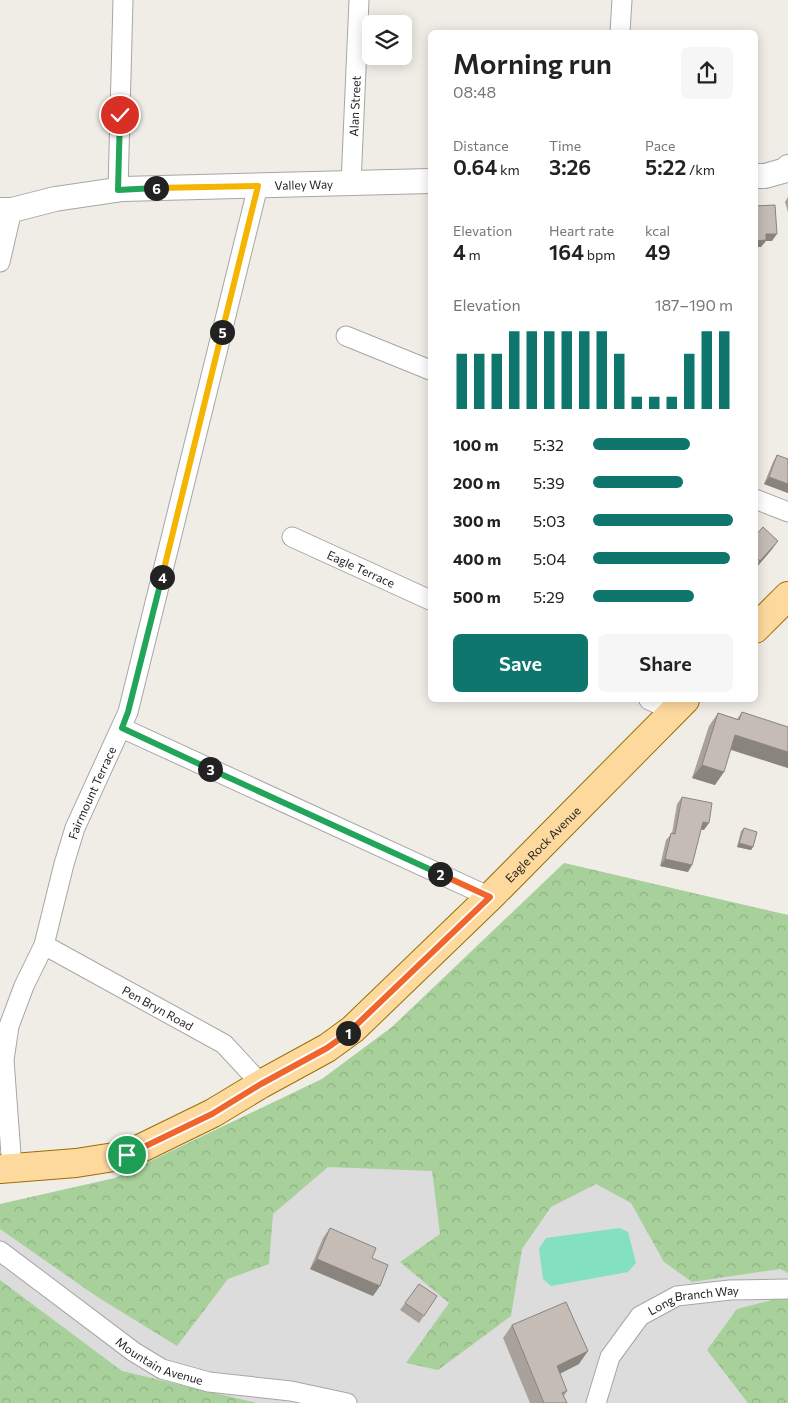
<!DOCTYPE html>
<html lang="en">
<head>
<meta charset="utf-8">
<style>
  :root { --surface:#fff; --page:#f6f6f6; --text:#222; --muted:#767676; --accent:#0f766e }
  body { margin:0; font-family:Commissioner,sans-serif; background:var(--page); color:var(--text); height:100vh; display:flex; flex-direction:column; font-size:19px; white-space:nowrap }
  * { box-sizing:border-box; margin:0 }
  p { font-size:16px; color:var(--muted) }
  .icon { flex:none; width:28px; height:28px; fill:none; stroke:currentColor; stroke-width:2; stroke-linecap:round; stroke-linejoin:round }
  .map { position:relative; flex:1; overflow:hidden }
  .sheet { position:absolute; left:428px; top:30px; width:330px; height:672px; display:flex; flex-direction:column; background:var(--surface); border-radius:8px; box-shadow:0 2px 12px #0003 }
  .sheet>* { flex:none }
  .controls { position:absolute; left:362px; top:15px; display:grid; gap:10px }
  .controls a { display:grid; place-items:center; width:50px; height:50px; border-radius:8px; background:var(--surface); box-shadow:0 2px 12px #0003; font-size:25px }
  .pin { position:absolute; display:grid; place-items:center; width:42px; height:42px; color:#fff; margin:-21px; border:2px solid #fff; border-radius:50%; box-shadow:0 1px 5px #0007 }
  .km { position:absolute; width:25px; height:25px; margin:-12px; border-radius:50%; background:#222; color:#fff; font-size:14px; line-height:25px; text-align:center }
  .round { display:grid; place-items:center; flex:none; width:52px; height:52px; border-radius:8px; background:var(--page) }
  .summary { display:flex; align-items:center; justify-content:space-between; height:85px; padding:0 25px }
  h1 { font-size:28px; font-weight:600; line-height:38px }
  .stats { display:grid; grid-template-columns:repeat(3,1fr); gap:8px; height:85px; padding:5px 25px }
  .stats div { display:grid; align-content:center }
  .stats b { font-size:21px; font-weight:600 }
  .stats small { font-size:14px; font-weight:400 }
  .stats p { font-size:14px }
  .chart { height:140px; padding:10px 25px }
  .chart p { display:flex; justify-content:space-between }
  .chart svg { width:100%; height:90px; margin-top:5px; stroke:var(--accent); stroke-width:6 }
  .action { display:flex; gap:10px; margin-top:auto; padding:10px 25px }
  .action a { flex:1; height:58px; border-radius:8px; background:var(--accent); color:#fff; font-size:20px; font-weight:600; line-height:58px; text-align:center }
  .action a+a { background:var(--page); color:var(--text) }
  ul { padding:0 25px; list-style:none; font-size:16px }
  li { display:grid; grid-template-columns:80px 60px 1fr; align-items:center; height:38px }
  li i { height:12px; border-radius:6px; background:var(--accent) }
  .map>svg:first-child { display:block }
  .residential { fill:#dddcdc }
  .forest { fill:url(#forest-crowns) }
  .pitch { fill:#83e0c1 }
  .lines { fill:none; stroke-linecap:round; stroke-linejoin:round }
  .minor-casing { stroke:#a6a6a6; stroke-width:21 }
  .tertiary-casing { stroke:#a6a6a6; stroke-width:26 }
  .primary-casing { stroke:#9b7000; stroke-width:30 }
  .minor { stroke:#fff; stroke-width:19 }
  .tertiary { stroke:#fff; stroke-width:24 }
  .primary { stroke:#fdd99e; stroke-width:28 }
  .wall { fill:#a9a29c }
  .shaded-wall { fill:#8a847f }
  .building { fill:#c5bcb5; stroke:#8a847f }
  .split-1-casing { stroke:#fff; stroke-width:10 }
  .split-2-casing { stroke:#fff; stroke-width:10 }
  .split-3-casing { stroke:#fff; stroke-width:10 }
  .split-4-casing { stroke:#fff; stroke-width:10 }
  .split-5-casing { stroke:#fff; stroke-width:10 }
  .split-6-casing { stroke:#fff; stroke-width:10 }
  .split-7-casing { stroke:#fff; stroke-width:10 }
  .split-1 { stroke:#f0652b; stroke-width:6 }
  .split-2 { stroke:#f0652b; stroke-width:6 }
  .split-3 { stroke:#22a559; stroke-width:6 }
  .split-4 { stroke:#22a559; stroke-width:6 }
  .split-5 { stroke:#f5b400; stroke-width:6 }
  .split-6 { stroke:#f5b400; stroke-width:6 }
  .split-7 { stroke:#22a559; stroke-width:6 }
  .labels { text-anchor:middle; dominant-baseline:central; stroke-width:4.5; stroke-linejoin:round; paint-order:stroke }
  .street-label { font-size:12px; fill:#1f1f1f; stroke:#fff }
</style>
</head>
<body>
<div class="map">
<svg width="788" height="1403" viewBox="0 0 788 1403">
  <defs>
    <pattern id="forest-crowns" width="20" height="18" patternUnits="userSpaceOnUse" patternTransform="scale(1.25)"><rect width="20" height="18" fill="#a7d09a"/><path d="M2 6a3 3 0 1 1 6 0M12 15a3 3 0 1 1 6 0" fill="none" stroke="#8fb284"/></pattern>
  </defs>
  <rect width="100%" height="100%" fill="#f0ede6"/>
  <path class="residential" d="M564 863 788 915V1403H0V1204L115 1178 322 1079 392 1027Z"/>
  <path class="forest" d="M564 863 788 915V1273L780 1269 692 1282 664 1262 631 1203 596 1184 551 1207 522 1249 511 1316 438 1370 406 1363 449 1303 400 1262 440 1234 432 1171 328 1167 273 1214 269 1264 228 1279 177 1346 96 1296 0 1229V1204L115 1178 322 1079 392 1027Z
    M0 1280 122 1371 257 1403H0Z
    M788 1296V1403H748L707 1350 737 1309Z"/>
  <path class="pitch" d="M620 1228 628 1232 636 1263 628 1272 551 1286 543 1279 539 1249 546 1238Z"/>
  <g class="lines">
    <defs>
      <g id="minor">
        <path d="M620 32 622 0"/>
        <path id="s1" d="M351 184 359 0"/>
        <path d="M118 190 123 0"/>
        <path d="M0 262 12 210"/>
        <path d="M346 336 430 370"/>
        <path d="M755 499 788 512"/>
        <path id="s2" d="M292 537 430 600"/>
        <path d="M649 700 674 711"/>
        <path d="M122 728 490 897"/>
        <path id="s3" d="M44 945 224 1044 261 1084"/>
        <path id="s4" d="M12 1168 4 1060 9 1026 24 986 44 945 64 864 75 828 128 712 258 186"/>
        <path id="s5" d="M0 1251 134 1352 162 1369 209 1382 291 1391 347 1403"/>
        <path id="s6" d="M596 1403 610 1357 640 1316 677 1296 730 1290 788 1289"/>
      </g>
      <g id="tertiary">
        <path d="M755 176H765L786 170 788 167"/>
        <path id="s7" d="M0 210H12L55 199 123 189 430 181"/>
      </g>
      <g id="primary">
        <path d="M755 629 788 596"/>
        <path id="s8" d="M0 1169 76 1163 127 1155 213 1113 261 1084 327 1048 353 1029 490 897 685 700"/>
      </g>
    </defs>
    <use href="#minor" class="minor-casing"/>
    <use href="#tertiary" class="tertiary-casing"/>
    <use href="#primary" class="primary-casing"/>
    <use href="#minor" class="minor"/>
    <use href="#tertiary" class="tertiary"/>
    <use href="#primary" class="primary"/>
  </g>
  <path class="wall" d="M788 197V212L785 202Z
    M777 455 788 459V493L764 484 773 462Z
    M755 536 773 548 756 568 755 567Z
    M742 712 788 768 731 750 715 785 692 778 709 726 718 713 737 719Z
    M682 797 704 830 701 829 688 872 660 866 666 840 672 833 677 804Z
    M744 828 753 847 751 850 737 847 741 831Z
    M330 1228 372 1258 373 1296 310 1269 323 1238Z
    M419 1284 437 1296 419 1323 400 1310Z
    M512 1325 579 1364 560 1373 567 1391 564 1396 567 1403H530L503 1338Z"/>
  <path class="shaded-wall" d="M766 234H777L772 241H766L761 247H755V241Z
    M769 477 788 484V493L764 484Z
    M778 541 773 548 756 568 760 561Z
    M735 735 788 752V768L726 748Z
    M702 765 724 772 715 785 692 778Z
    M703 822 709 823 704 830 698 829Z
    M739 843 753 847 751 850 737 847Z
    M665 859 692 865 688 872 660 866Z
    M317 1259 380 1286 373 1296 310 1269Z
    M588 1351 579 1364 548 1380 557 1366Z"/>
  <path class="building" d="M775 205 777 234H766V240L755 241V206Z
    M777 455 788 459V484L769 477Z
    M763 527 778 541 760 561 755 556V536Z
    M742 712 788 727V752L735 735 724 772 702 765 718 713 739 720Z
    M682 797 712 803 709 823 703 822 692 865 665 859 671 833 675 834Z
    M744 828 757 832 753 847 739 843Z
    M330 1228 376 1248 372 1258 388 1265 380 1286 317 1259Z
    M419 1284 437 1296 424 1316 405 1303Z
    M566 1302 588 1351 557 1366 567 1391 562 1393 567 1403H544L512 1325Z"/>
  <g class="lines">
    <defs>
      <path id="split-1" d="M127 1155 212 1114 261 1084 327 1048 348 1033"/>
      <path id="split-2" d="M348 1033 490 897 440 874"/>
      <path id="split-3" d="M210 769 440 874"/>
      <path id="split-4" d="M162 577 128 712 122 728 210 769"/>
      <path id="split-5" d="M162 577 222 332"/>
      <path id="split-6" d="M156 188 258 186 222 332"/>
      <path id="split-7" d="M120 115 118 190 156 188"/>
    </defs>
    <use href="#split-1" class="split-1-casing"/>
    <use href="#split-2" class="split-2-casing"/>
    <use href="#split-3" class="split-3-casing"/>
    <use href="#split-4" class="split-4-casing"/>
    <use href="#split-5" class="split-5-casing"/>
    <use href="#split-6" class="split-6-casing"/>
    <use href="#split-7" class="split-7-casing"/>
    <use href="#split-1" class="split-1"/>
    <use href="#split-2" class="split-2"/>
    <use href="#split-3" class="split-3"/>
    <use href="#split-4" class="split-4"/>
    <use href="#split-5" class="split-5"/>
    <use href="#split-6" class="split-6"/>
    <use href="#split-7" class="split-7"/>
  </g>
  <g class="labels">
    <g class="street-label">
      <text stroke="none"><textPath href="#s1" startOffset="78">Alan Street</textPath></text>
      <text stroke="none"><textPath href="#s7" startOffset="306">Valley Way</textPath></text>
      <text stroke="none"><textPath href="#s2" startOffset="76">Eagle Terrace</textPath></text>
      <text stroke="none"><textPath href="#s4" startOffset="391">Fairmount Terrace</textPath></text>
      <text stroke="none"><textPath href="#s8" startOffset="652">Eagle Rock Avenue</textPath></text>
      <text stroke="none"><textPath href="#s3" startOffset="130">Pen Bryn Road</textPath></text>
      <text stroke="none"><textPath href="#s6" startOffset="156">Long Branch Way</textPath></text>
      <text stroke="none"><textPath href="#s5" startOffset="195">Mountain Avenue</textPath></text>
    </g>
  </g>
</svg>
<div class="controls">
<a><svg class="icon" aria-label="layers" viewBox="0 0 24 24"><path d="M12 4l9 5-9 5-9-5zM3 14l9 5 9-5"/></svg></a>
</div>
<div class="pin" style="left:127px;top:1155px;background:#1e9e55"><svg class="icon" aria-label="arrive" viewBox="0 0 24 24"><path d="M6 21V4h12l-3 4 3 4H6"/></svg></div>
<div class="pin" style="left:120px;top:115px;background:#d93025"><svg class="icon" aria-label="check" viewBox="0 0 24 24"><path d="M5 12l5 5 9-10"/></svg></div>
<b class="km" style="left:348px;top:1033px">1</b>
<b class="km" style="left:440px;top:874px">2</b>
<b class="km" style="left:210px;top:769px">3</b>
<b class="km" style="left:162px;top:577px">4</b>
<b class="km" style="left:222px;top:332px">5</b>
<b class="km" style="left:156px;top:188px">6</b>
<section class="sheet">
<div class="summary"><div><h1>Morning run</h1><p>08:48</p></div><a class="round"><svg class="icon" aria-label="share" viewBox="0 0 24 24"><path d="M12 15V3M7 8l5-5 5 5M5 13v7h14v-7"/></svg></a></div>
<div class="stats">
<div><p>Distance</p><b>0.64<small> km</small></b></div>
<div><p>Time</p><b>3:26</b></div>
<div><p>Pace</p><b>5:22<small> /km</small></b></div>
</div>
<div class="stats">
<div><p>Elevation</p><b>4<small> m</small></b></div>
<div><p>Heart rate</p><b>164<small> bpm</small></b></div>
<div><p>kcal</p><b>49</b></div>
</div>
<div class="chart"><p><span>Elevation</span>187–190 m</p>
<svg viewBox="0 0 160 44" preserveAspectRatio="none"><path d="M5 44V17M15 44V17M25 44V17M35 44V6M45 44V6M55 44V6M65 44V6M75 44V6M85 44V6M95 44V17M105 44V38M115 44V38M125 44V38M135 44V17M145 44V6M155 44V6"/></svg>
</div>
<ul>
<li><b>100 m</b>5:32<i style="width:69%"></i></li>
<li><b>200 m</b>5:39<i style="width:64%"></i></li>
<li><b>300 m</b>5:03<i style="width:100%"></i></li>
<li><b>400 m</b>5:04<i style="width:98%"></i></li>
<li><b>500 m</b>5:29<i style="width:72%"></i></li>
</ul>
<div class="action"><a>Save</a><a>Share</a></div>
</section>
</div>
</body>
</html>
